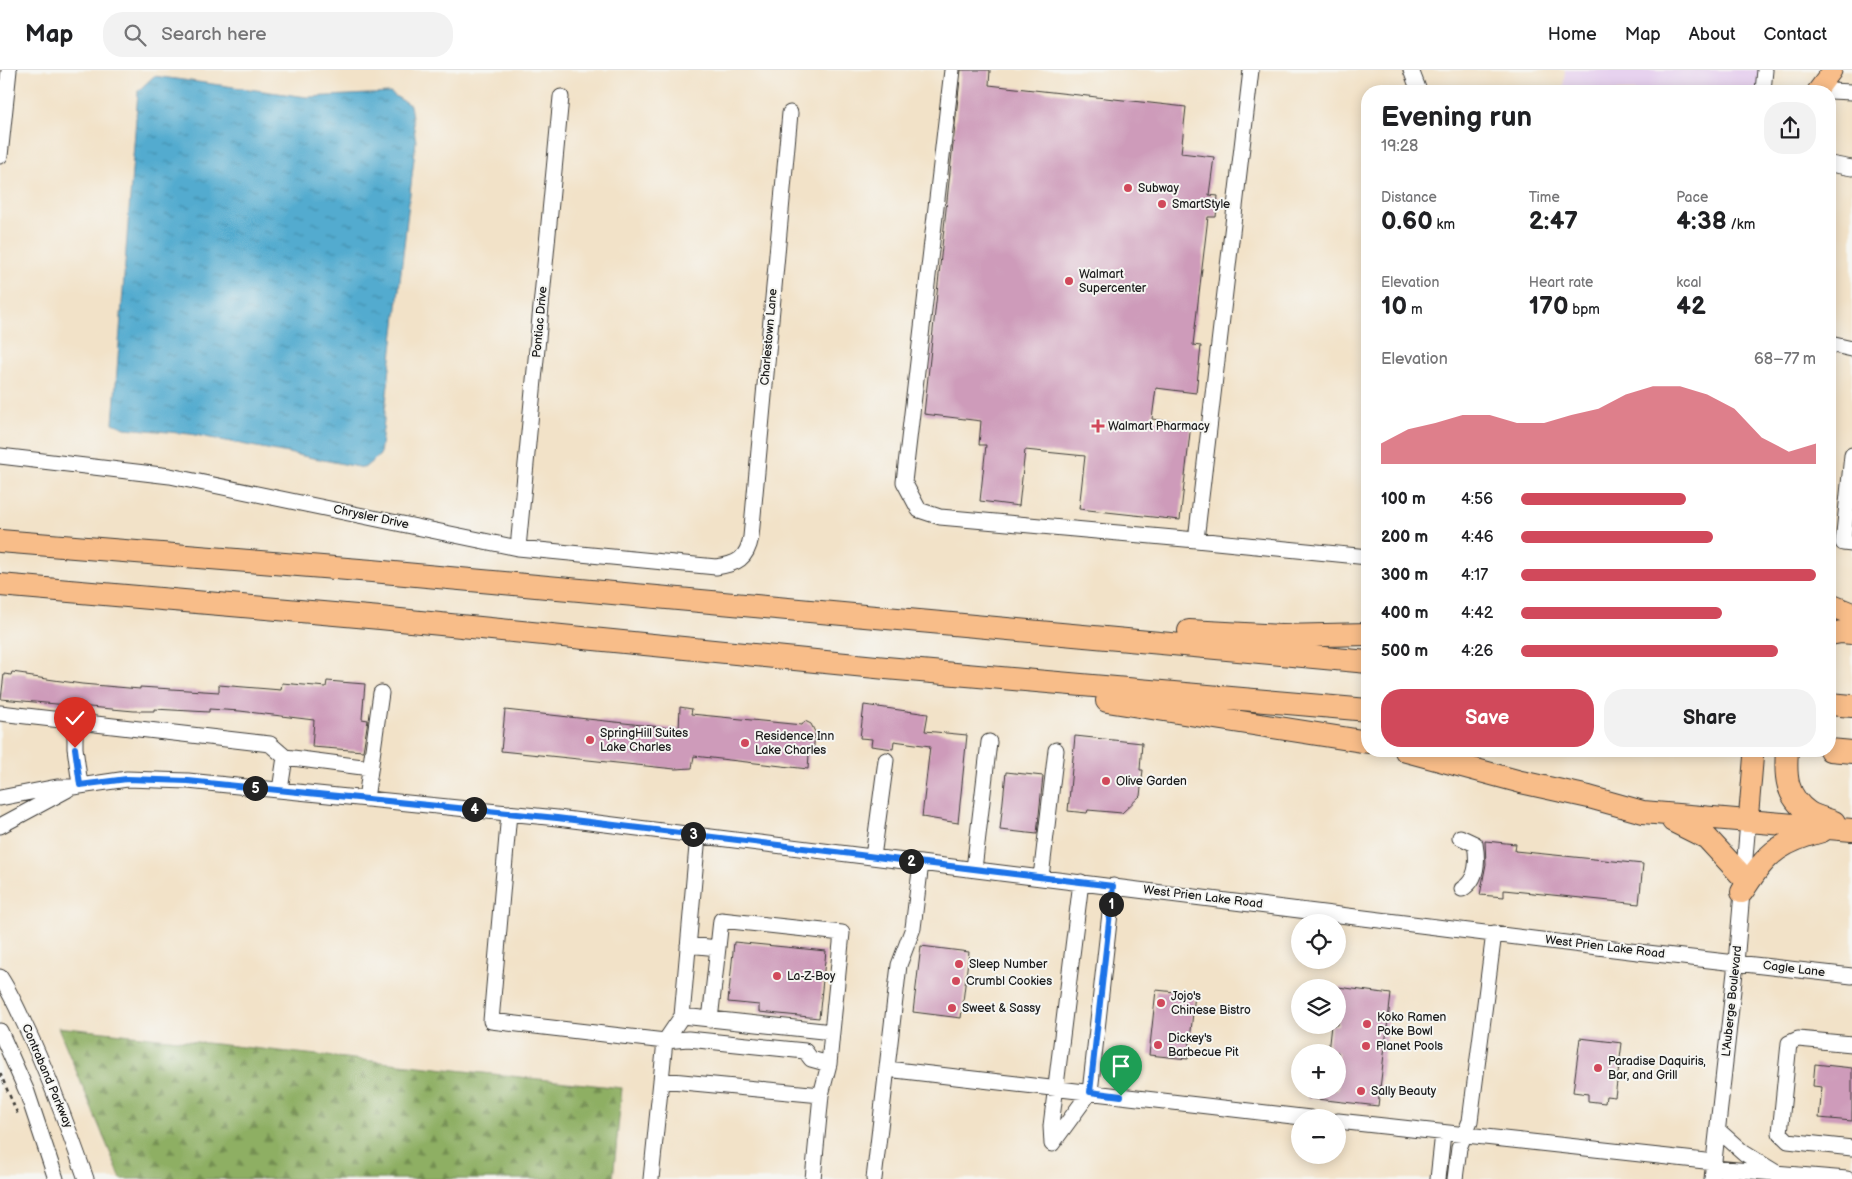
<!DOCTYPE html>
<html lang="en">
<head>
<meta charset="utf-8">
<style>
  :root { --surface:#fff; --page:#f2f2f2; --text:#202124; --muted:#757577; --line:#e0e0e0; --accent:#d1495b }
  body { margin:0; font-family:"Balsamiq Sans",sans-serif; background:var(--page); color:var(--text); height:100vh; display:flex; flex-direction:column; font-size:19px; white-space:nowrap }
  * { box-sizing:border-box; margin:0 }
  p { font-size:16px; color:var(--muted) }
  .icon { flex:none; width:28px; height:28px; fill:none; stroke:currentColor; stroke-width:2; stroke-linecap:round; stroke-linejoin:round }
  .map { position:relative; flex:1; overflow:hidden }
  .details { position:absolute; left:1361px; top:15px; width:475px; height:672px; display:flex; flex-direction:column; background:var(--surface); border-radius:20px; box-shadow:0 2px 12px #0003 }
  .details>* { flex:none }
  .controls { position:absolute; left:1291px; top:844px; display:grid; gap:10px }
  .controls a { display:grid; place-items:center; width:55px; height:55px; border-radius:50%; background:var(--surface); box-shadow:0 2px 12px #0003; font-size:25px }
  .pin { position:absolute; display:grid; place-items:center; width:42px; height:42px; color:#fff; margin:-51px -21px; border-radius:50% 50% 50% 0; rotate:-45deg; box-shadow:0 0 5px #0007 }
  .pin .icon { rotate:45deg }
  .km { position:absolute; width:25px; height:25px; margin:-12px; border-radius:50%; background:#222; color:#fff; font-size:14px; line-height:25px; text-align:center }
  .round { display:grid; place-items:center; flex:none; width:52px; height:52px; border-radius:20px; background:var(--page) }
  .head { display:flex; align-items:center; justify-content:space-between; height:85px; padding:0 20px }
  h1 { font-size:28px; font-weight:700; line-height:38px }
  .figures { display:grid; grid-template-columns:repeat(3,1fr); gap:8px; height:85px; padding:5px 20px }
  .figures div { display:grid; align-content:center }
  .figures b { font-size:25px; font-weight:700 }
  .figures small { font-size:14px; font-weight:400 }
  .figures p { font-size:14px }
  .chart { height:140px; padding:10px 20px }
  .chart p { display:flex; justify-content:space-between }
  .chart svg { width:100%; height:90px; margin-top:5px; fill:var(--accent); opacity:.7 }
  .primary-button { display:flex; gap:10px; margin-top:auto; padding:10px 20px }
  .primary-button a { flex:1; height:58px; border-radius:20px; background:var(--accent); color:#fff; font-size:20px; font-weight:700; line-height:58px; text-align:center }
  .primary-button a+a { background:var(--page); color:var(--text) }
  ul { padding:0 20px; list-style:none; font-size:16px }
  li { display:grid; grid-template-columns:80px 60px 1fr; align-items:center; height:38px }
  li i { height:12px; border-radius:6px; background:var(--accent) }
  header { display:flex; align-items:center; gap:30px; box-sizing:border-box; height:70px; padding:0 25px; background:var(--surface); border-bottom:1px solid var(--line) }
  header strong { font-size:24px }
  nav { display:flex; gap:28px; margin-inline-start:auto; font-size:18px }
  .search { width:350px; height:45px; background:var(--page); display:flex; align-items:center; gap:12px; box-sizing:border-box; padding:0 18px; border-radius:20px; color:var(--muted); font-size:19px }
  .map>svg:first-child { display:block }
  .built { fill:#e7d2ef }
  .forest { fill:url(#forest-firs); stroke:#556640 }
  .water { fill:url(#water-ripples); stroke:#376476 }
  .building { fill:#ce9bba }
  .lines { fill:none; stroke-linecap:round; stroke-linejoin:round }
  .minor-casing { stroke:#3c3a36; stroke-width:17 }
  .major-casing { stroke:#3c3a36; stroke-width:21 }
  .highway-casing { stroke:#3c3a36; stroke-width:24 }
  .path { stroke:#3c3a36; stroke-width:2.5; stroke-dasharray:4 4; stroke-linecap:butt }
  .minor { stroke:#fff; stroke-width:15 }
  .major { stroke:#f8bd89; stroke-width:19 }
  .highway { stroke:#f8bd89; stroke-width:22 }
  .route-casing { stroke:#fff; stroke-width:10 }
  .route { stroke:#1a73e8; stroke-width:6 }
  .poi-dot { fill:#d1495b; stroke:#f6f6f2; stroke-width:2 }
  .labels { text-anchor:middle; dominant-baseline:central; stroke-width:4; stroke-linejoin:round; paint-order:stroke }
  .poi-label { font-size:12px; fill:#1c1c1c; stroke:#f6f6f2; text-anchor:start }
  .street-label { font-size:12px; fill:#1c1c1c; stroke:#f6f6f2 }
</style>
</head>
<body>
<header>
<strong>Map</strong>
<div class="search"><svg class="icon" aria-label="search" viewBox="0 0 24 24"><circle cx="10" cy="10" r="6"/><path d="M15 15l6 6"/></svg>Search here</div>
<nav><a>Home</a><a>Map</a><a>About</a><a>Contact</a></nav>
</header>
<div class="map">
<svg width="1852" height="1109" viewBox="0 0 1852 1109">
  <defs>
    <pattern id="forest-firs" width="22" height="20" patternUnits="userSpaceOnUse" patternTransform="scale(1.25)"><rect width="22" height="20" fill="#8eaf63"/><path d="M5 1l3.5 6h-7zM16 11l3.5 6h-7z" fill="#738e51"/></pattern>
    <pattern id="water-ripples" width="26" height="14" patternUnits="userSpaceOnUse" patternTransform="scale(1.25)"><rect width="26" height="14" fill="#52abcf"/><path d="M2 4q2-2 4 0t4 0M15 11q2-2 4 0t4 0" fill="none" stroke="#438aa7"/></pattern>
  </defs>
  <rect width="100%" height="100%" fill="#f6f6f2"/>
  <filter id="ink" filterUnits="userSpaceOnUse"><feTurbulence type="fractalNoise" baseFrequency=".02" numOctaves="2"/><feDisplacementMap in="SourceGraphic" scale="10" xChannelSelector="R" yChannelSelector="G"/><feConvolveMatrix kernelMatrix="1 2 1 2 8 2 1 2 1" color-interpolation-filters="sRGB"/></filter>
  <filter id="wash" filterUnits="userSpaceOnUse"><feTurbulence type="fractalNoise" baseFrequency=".0096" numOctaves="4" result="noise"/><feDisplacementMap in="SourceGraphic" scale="20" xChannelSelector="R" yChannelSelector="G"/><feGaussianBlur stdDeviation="1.12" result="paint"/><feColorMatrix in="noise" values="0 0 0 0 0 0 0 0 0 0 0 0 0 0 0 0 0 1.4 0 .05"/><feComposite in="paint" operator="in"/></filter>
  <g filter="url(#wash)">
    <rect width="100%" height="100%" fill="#f2e2c8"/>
    <path class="built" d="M1565 0H1773L1771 21H1563Z"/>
    <path class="forest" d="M58 957 622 1018 613 1109H121Z"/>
    <path class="water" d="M154 6 307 27 390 23 410 35 416 71 380 385 364 398 190 364 125 358 113 353 138 21Z"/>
    <g id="blocks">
      <path class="building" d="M961 0H990L989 15 1186 37 1181 83 1214 87 1209 125 1218 126 1216 147H1208L1193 275 1201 276 1196 323 1156 318 1152 349 1191 354 1180 450 1079 439 1085 386 1025 380 1019 436 980 431 986 375H979L981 351 924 344Z
        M12 602 26 604V606L82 614 140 619V617L219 622V615L281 620 282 613 326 617 327 611 365 614 362 649 368 650 363 681 312 677 314 650 240 641 209 639V642L154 639V641H134L1 629 4 604 11 605Z
        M864 635 928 644 925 661 967 665 958 753 922 747 930 676 894 671 893 679 871 676 872 669 860 668Z
        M680 637 692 639 691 644 802 655 805 651 811 654 815 662 813 685 809 684 808 699 694 686 692 698 675 699 501 681 505 640 679 659Z
        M1075 666 1142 673 1140 700H1143L1140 726 1122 743 1088 740 1087 743 1068 741Z
        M1006 702 1043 706 1037 764 1000 760Z
        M1485 771 1516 774 1515 781 1643 794 1639 834 1504 820V827L1480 825 1486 794Z
        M734 872 826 881 819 948 759 942V935L728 932Z
        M921 876 969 882 961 948 913 942Z
        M1338 917 1391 924 1378 1036 1308 1028 1309 1020H1338V982H1328L1331 955H1338Z
        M1156 920 1195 924 1188 989 1149 985Z
        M1580 968 1622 973 1615 1027 1606 1026 1605 1033 1588 1031V1024L1573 1022Z
        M1815 994 1852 998V1051L1819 1048 1822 1017 1813 1016Z"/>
    </g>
  </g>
  <g filter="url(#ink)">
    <use href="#blocks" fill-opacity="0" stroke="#3c3a36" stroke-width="1"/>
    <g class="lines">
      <defs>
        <path id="minor" d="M952 0 904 412 919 440 940 447 1196 470 1368 487
          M1411 0 1419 21
          M1763 21 1765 0
          M1830 21 1852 22
          M0 86 9 0
          M1830 94 1852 98
          M1830 274 1852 279
          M1852 385 1843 473 1852 474
          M0 386 170 406 518 478 716 497C737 494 747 489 751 467L790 43
          M1196 470 1251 0
          M518 478 561 27
          M0 643 270 674 285 687 370 698
          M75 652V678L80 715
          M280 720 285 687
          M0 728 57 717H73L127 709 188 711 557 748 1638 882 1852 906
          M366 729 381 623
          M509 743 491 951 665 971 688 969 805 981 811 989 829 994 821 1025 813 1109
          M0 756 67 720
          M698 765 682 946 832 962 842 863 721 850 710 950
          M1460 767 1475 774C1478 791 1478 810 1462 819
          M873 787 886 690
          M974 799 989 672
          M1041 807 1056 680
          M688 875 718 878
          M0 907C10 922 17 938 25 955 49 1005 68 1057 86 1109
          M0 961 27 1022 56 1109
          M1852 974 1798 969 1789 973 1780 1063 1788 1071 1852 1078
          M829 994 832 962
          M887 999 1310 1048
          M661 1010 821 1025
          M1338 1051 1714 1092
          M1718 1060 1744 1083 1775 1102
          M1052 1074 1090 1022 1113 816
          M1052 1074 1051 1056 1081 812
          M1714 1098 1847 1109
          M651 1109 665 971 682 946
          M874 1109 899 895 913 858 921 793
          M1438 1109 1443 1063
          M1455 1109 1459 1078 1470 1051 1494 863
          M1712 1109 1736 893 1748 752"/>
        <path id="major" d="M1817 21 1832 1
          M1748 752 1754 681"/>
        <path id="highway" d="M0 471 372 501 1368 592
          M0 515 380 548 886 598 1368 640
          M1830 535 1852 544
          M1189 561 1281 566 1368 564
          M1830 564 1841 562 1852 563
          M1107 631 1368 672
          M1830 634 1852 636
          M1830 680 1852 682
          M1406 681 1521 712 1589 727 1643 742 1852 760
          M1787 681C1785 706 1786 726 1808 742 1815 747 1826 749 1834 752
          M1673 751 1707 768 1744 808
          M1742 822C1752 807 1763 789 1778 779 1791 770 1807 765 1822 761"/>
      </defs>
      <use href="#minor" class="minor-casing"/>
      <use href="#major" class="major-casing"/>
      <use href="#highway" class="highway-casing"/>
      <path class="path" d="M0 1003 18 1045"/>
      <use href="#minor" class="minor"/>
      <use href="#major" class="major"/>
      <use href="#highway" class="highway"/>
    </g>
  </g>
  <g class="lines" filter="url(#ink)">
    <defs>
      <path id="route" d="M75 678 80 715 127 709 188 711 557 748 1113 816 1090 1022 1121 1026"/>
    </defs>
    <use href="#route" class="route-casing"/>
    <use href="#route" class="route"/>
  </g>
  <g class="poi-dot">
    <circle cx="1128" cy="118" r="5"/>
    <circle cx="1162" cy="134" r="5"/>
    <circle cx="1069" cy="211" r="5"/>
    <path d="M1095.5 348.5h5v5h5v5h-5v5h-5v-5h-5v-5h5z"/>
    <circle cx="590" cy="670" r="5"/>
    <circle cx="745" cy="673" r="5"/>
    <circle cx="1106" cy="711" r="5"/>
    <circle cx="959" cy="894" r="5"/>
    <circle cx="777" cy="906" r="5"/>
    <circle cx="956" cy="911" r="5"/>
    <circle cx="1161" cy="933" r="5"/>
    <circle cx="952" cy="938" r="5"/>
    <circle cx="1367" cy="954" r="5"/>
    <circle cx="1158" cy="975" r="5"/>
    <circle cx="1366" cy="976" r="5"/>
    <circle cx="1598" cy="998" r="5"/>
    <circle cx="1361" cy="1021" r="5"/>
  </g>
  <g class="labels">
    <g class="poi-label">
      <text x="1138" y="118">Subway</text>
      <text x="1172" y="134">SmartStyle</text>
      <text x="1079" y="204">Walmart<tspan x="1079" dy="14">Supercenter</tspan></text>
      <text x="1108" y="356">Walmart Pharmacy</text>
      <text x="600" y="663">SpringHill Suites<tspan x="600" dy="14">Lake Charles</tspan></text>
      <text x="755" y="666">Residence Inn<tspan x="755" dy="14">Lake Charles</tspan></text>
      <text x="1116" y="711">Olive Garden</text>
      <text x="969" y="894">Sleep Number</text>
      <text x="787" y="906">La-Z-Boy</text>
      <text x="966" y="911">Crumbl Cookies</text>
      <text x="1171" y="926">Jojo's<tspan x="1171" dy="14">Chinese Bistro</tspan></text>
      <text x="962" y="938">Sweet &amp; Sassy</text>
      <text x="1377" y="947">Koko Ramen<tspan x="1377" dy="14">Poke Bowl</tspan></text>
      <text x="1168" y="968">Dickey's<tspan x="1168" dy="14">Barbecue Pit</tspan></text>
      <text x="1376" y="976">Planet Pools</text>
      <text x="1608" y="991">Paradise Daquiris,<tspan x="1608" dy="14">Bar, and Grill</tspan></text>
      <text x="1371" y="1021">Sally Beauty</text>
    </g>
    <g class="street-label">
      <text transform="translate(540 252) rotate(-85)">Pontiac Drive</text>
      <text transform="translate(769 267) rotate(-85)">Charlestown Lane</text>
      <text transform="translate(371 447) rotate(12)">Chrysler Drive</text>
      <text transform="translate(1203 827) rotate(7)">West Prien Lake Road</text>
      <text transform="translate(1605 877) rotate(7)">West Prien Lake Road</text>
      <text transform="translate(1794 899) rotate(7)">Cagle Lane</text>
      <text transform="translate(1732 931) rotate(-84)">L'Auberge Boulevard</text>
      <text transform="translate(47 1006) rotate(67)">Contraband Parkway</text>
    </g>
  </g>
</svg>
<div class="controls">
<a><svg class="icon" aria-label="locate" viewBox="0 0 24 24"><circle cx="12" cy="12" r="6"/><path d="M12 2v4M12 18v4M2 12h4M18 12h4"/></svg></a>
<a><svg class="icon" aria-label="layers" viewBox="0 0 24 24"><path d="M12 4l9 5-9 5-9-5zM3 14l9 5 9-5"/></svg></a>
<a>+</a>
<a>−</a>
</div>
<div class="pin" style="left:1121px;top:1026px;background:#1e9e55"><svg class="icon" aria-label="arrive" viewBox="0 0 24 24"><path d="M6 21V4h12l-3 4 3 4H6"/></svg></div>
<div class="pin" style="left:75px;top:678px;background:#d93025"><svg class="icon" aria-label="check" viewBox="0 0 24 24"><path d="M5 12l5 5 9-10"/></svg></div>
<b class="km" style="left:1111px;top:834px">1</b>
<b class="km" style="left:911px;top:791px">2</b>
<b class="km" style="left:693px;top:764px">3</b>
<b class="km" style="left:474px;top:739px">4</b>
<b class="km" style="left:255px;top:718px">5</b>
<section class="details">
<div class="head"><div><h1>Evening run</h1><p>19:28</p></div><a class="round"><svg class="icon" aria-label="share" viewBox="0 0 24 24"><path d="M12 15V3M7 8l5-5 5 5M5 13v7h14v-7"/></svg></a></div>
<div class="figures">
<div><p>Distance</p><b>0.60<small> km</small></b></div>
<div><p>Time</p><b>2:47</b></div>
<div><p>Pace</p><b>4:38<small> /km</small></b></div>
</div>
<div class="figures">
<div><p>Elevation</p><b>10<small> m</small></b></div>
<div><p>Heart rate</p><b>170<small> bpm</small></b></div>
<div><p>kcal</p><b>42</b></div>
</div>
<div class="chart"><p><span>Elevation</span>68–77 m</p>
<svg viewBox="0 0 160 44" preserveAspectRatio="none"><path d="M0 44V34L10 27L20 24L30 20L40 20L50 24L60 24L70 20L80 17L90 10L100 6L110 6L120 10L130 17L140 31L150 38L160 34V44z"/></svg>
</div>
<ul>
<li><b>100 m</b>4:56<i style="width:56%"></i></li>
<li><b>200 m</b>4:46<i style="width:65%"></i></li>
<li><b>300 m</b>4:17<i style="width:100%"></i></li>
<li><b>400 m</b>4:42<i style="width:68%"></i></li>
<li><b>500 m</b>4:26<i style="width:87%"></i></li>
</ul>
<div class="primary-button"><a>Save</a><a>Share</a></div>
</section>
</div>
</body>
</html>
